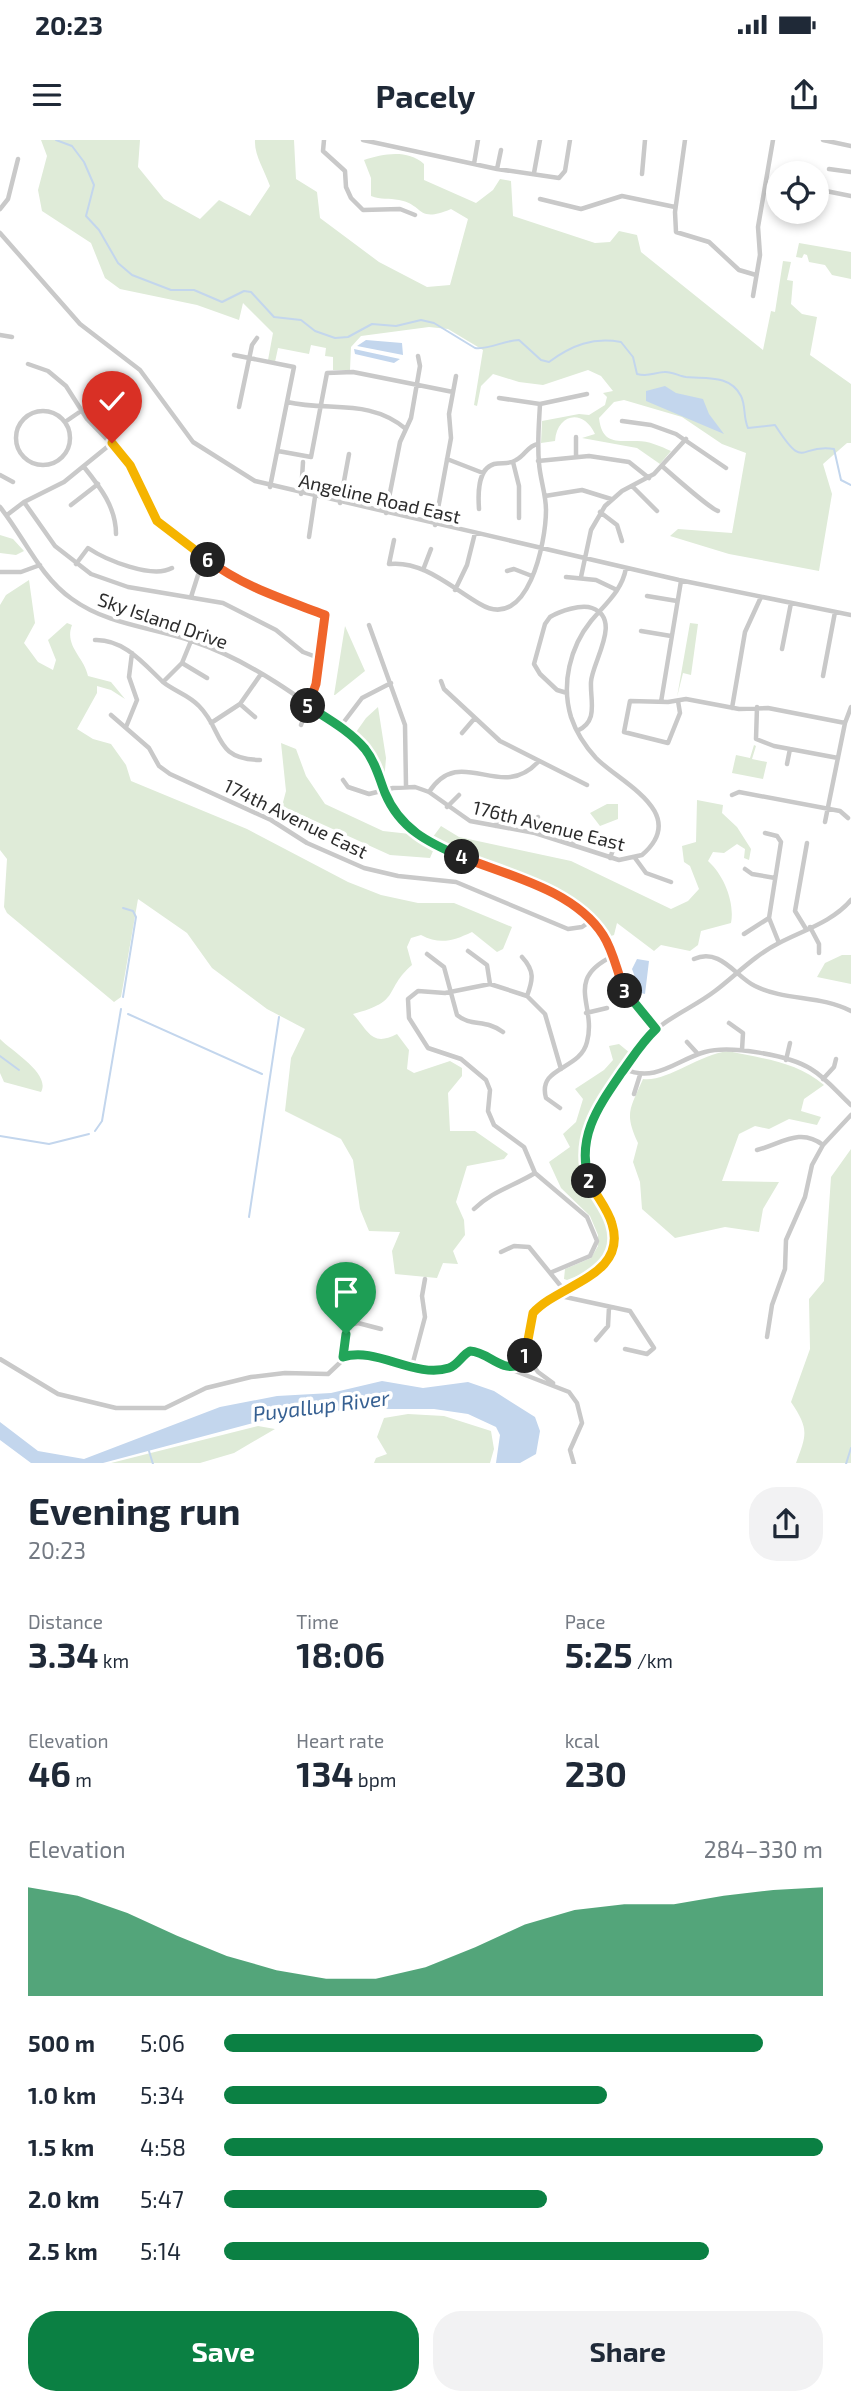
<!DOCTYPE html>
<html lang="en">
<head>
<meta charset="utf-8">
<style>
  :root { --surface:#fff; --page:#f2f2f3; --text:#1f2937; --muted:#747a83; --accent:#0b8043 }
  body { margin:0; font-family:"Exo 2",sans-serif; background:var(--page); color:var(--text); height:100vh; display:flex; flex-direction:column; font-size:26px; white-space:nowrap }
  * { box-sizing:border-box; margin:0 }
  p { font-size:23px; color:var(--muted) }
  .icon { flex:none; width:38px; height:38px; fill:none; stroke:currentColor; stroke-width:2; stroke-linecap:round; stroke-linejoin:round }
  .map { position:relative; height:1324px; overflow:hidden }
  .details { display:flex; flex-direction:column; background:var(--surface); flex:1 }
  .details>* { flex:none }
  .fabs { position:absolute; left:766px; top:21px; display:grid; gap:14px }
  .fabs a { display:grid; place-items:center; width:63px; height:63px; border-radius:50%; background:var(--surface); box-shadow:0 4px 10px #0003; font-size:35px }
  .pin { position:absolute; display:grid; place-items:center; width:60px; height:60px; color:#fff; margin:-72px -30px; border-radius:50% 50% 50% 0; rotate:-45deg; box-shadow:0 0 7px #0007 }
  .pin .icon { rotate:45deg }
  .km { position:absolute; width:35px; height:35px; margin:-18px; border-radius:50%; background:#222; color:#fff; font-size:19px; line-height:35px; text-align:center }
  .round { display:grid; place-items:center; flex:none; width:74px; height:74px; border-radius:28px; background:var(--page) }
  .overview { display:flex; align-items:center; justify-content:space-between; height:119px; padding:0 28px }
  h1 { font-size:38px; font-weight:700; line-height:52px }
  .figures { display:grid; grid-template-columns:repeat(3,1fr); gap:10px; height:119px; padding:7px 28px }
  .figures div { display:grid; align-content:center }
  .figures b { font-size:35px; font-weight:700 }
  .figures small { font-size:19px; font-weight:400 }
  .figures p { font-size:19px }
  .chart { height:196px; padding:14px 28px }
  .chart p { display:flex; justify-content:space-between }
  .chart svg { width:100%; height:126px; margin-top:7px; fill:var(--accent); opacity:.7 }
  .button { display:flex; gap:14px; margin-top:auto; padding:14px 28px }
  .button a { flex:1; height:80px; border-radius:28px; background:var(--accent); color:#fff; font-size:28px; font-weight:700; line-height:80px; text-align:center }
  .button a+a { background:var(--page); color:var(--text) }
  ul { padding:0 28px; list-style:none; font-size:23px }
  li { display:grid; grid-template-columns:112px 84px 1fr; align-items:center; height:52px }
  li i { height:18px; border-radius:9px; background:var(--accent) }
  .status { display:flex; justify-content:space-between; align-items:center; height:49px; padding:0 35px; background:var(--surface); direction:ltr }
  .status svg { height:19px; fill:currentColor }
  header { display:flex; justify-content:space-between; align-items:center; height:91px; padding:0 28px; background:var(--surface); font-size:32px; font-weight:700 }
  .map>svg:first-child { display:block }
  .green { fill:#dfebd8 }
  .water { fill:#c3d6ed }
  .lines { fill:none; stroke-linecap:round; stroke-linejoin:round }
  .stream { stroke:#c3d6ed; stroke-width:2 }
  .minor { stroke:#c9c9c9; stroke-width:4.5 }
  .split-1-casing { stroke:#fff; stroke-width:14 }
  .split-2-casing { stroke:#fff; stroke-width:14 }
  .split-3-casing { stroke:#fff; stroke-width:14 }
  .split-4-casing { stroke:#fff; stroke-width:14 }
  .split-5-casing { stroke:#fff; stroke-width:14 }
  .split-6-casing { stroke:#fff; stroke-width:14 }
  .split-7-casing { stroke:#fff; stroke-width:14 }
  .split-1 { stroke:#22a559; stroke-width:9 }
  .split-2 { stroke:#f5b400; stroke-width:9 }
  .split-3 { stroke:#22a559; stroke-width:9 }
  .split-4 { stroke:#f0652b; stroke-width:9 }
  .split-5 { stroke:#22a559; stroke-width:9 }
  .split-6 { stroke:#f0652b; stroke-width:9 }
  .split-7 { stroke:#f5b400; stroke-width:9 }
  .labels { text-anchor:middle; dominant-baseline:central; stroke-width:7; stroke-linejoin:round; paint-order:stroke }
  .street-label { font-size:19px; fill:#2c2c2c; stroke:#fff }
  .water-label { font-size:21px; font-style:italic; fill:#366092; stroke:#fff }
</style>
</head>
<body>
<div class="status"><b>20:23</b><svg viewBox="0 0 49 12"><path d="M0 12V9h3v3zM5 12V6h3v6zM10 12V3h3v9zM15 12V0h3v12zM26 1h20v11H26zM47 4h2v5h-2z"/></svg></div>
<header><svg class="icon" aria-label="menu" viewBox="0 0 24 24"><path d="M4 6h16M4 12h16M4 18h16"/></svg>Pacely<svg class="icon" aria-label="share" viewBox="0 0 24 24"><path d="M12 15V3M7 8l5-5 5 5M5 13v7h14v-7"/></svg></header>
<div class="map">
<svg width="851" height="1324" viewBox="0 0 851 1324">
  <rect width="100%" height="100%" fill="#fff"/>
  <path class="green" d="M41 0H140L138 27 164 59 200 79 219 60 250 76 270 46C265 31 254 15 255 0H294L296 39 317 52 320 78 379 122 427 147 450 145 468 79 451 69C416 84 424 64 399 60 389 58 381 60 371 56V38L364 20C383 14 407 9 424 24V40L476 63 493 50 500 39 511 41 513 76 595 103 610 102 619 91 637 95 641 112 763 210 771 171 775 172 783 121 791 122 787 140 793 141 791 164 802 174 817 177 810 215 851 244V303H847L823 324 832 354 819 431 729 414 670 396 678 389 732 393 746 313 722 304 682 277 624 260 614 262 599 278C602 304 616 301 637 301 649 301 660 306 671 311L660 324 637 308 582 298 595 294C583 268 557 274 555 301L541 303 542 281 579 274 589 275 605 265 607 257 603 253 613 251 601 236 588 230 543 245 519 242 493 234 481 246 477 266 474 265 483 210 448 189 429 187 361 196 351 207 350 230H333V217L325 216 326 208 311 205 309 214 278 208 275 222 268 220 273 193 243 163 239 180 197 165 120 149 105 138 91 103 42 71 38 50 47 16Z
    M799 103 851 112V139L832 135 825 125 809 122 807 115 804 114 802 118 796 117Z
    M0 395 13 399 24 411 16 415 0 413Z
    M29 440 35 483 24 503 38 522 53 530 56 520 48 500 67 483 72 485C64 506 84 517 88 536L111 542 125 559 111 550 97 546V553L77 589 93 599 111 604 126 625 131 641 247 689 348 742 381 755 418 763H454L512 787 503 809 497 812 472 792C453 801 440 805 421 795L411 798 407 807 412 825C383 850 403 861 353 874 369 892 372 907 397 894L409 910 407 929 414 933 450 921 462 928V936L448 953 450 991H475L508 1014 504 1019 467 1026 456 1062 464 1080 465 1095 453 1111 458 1124 443 1123 437 1138 395 1134 392 1111 400 1092 369 1091 360 1069 353 1020 341 999 285 971 291 918 305 889 267 869 212 828 187 793 138 759 121 857 114 862 7 773 4 767 7 719 0 710V465L6 455Z
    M690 483 698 484 691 535 683 533 677 557Z
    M345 486 365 531 335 555H334Z
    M378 567 386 618 384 642 372 615 354 595 366 578Z
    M281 603 296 609 306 636 325 664 383 691 410 694 433 711 430 718 390 715 282 666 286 651Z
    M754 605 756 606 752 619 767 622 763 639 732 633 736 615 750 618Z
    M697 660 723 665 722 673 737 687 751 709 749 720 744 718 745 709 737 704 724 713 713 712 708 721C724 735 735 763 731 783L701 791 698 805 690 811 661 805 654 811 617 783 614 795 608 797 591 774 578 763 430 701 441 686 459 697 571 721 671 769 688 761 699 749 690 726 684 722 682 706 696 702Z
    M607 664H618V679L600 686 590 673Z
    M842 815H851V844L817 837 825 823Z
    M0 899C13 912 51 934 41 952L4 942 0 933Z
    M619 904 630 913C608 945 579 977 580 1018 582 1059 628 1086 600 1127L567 1140 564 1139 565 1129 591 1118 598 1106V1095L590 1076 561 1048 549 1022 570 1007 563 994 576 982 583 959 575 949 604 930 613 920 609 906Z
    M728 911C763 919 796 921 824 945L804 959 801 971 821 977 817 985 789 979 769 989 755 986 739 994 722 1041 779 1042 763 1069 759 1092 725 1087 675 1098 642 1069 640 1042 633 1022 638 1003C624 973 630 969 643 939 667 942 698 915 728 911Z
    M851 1009V1323H796C807 1294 809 1289 791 1262L810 1209 809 1159 824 1141 831 1037Z
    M408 1274 444 1276 491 1291 494 1309 490 1323H374L376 1318 387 1314 377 1297 384 1278Z
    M258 1286 275 1289 234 1313 200 1323H111Z"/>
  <path class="water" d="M366 200 402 203 403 215 357 206Z
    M354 209 400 219 394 223 355 214Z
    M665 246 676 253 703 259 709 274 724 294 646 261V251Z
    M637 819 649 821 645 854 641 853 632 829Z
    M382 1241 423 1248 468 1242 494 1251 535 1277 540 1291 536 1314 520 1323H496L500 1295 496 1287 468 1274 434 1269H354L280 1276 103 1323H31L0 1300V1282L38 1311 84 1319 220 1267 277 1256 331 1253Z"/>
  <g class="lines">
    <path class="stream" d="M56 0 72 6 84 22 94 45 86 76 99 90 118 123 132 135 171 150H194L222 162 244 151 251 152 274 177 301 180 315 191 335 198 348 197 372 184 396 186 421 180 434 183 475 208C490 210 504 200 519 200L541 220 549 222C572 205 593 197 621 202L633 217 637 234C649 237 652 233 664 232 671 231 679 236 686 237 705 239 730 234 741 256 746 266 743 277 748 288L775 285C806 333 798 303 834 309L841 340 851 345
      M123 857 136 777 133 771 123 768
      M128 874 262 934
      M0 916 19 930
      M95 991 102 981 121 869
      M0 996 49 1004 89 994
      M249 1077 279 877
      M149 1311 153 1324
      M846 1324 851 1308"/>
    <path class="minor" d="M324 0 323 11 345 31 346 47 351 58 363 70 400 69 415 75
      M363 0 497 29 559 38 565 31 570 0
      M685 0 675 72 676 92 709 102 739 130 756 135
      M823 0 851 6
      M474 24 478 0
      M497 29 501 10
      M829 29 851 32
      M534 33 540 0
      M642 34 645 0
      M817 58 826 51 851 56
      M540 59 581 69 622 56 675 67
      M0 69 8 59 18 19
      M0 93 80 184 140 230 193 302 255 341 679 440 851 475
      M753 156 760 115 758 87 773 0
      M0 195 12 197
      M234 215 294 227 270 347
      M28 224 48 231 66 246 87 279 125 318 153 375 167 390 237 440 269 456 325 475 316 544 301 585
      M499 258 540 264 587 254
      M287 262C329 272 369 258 406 289
      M239 267 252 205 257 198
      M16 298a27 27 0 1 1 54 0a27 27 0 1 1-54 0Z
      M622 281 651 285 676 294 726 328
      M65 282 81 271
      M576 297V315
      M278 311 311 317 327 233 353 232 453 252
      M447 319 483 333
      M538 321 589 316 629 322 649 338
      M513 322 519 346V378
      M662 326C671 334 711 369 718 371
      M84 327C100 347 116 367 116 394
      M0 335 13 342
      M632 346 657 371
      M301 354 303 322
      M545 356 582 350 611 359
      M24 362 55 406 91 434 128 447 223 463 276 490 303 512 319 518
      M340 363 349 314
      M71 365 98 344
      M0 367C24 397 40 437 72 459 108 485 151 487 192 501 250 520 304 560 352 597 376 615 377 641 391 665 401 683 416 695 433 705L557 756 581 770 602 793 627 853 656 889
      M479 369C478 355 477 329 494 324 502 322 509 325 516 320 526 315 527 306 538 304
      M600 372 617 385 622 401
      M386 373 400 302 411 278 420 226 418 216
      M7 375 24 362 64 342 112 303
      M435 385 451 298 449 274 456 236
      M309 397 315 357
      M394 400 389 424C423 420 452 448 480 464 528 493 546 402 546 370 546 354 540 339 539 323 537 303 539 284 540 264
      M76 424 88 408C106 420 152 439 172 428
      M423 430 431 409
      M507 431 514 429 532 436
      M0 432H21L40 425
      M566 437 596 440 617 450
      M581 437 591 390 605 366 622 351 654 334 686 299
      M455 450 467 425 475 393
      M647 456 677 461
      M191 457 198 435 207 420
      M369 485 405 585 406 646
      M641 491 671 496
      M95 500C124 499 144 524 163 542 174 551 189 555 199 566 224 591 213 619 260 620
      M782 509 791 463
      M182 523 207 538
      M823 536 835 472
      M441 541 444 549 500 601 587 645
      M163 542 182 523 191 501
      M567 553 557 550 540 534 534 524 545 484 550 477C560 471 581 464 592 468 623 479 592 522 591 542 590 561 599 581 577 591
      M678 561 680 573 668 603 624 592 630 561 668 562 686 559 739 569 768 568 845 583
      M661 562 681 441
      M240 564 255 577
      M757 567 756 599 774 606 838 618
      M732 568 745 492 761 457
      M111 575 149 608 159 626 170 634 271 680 307 703 364 728 398 736 456 742 568 789 582 787 592 780
      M211 583 240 564 261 534
      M126 587 137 560 129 537 132 513
      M340 587 362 558 391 543
      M462 593 474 579
      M787 624 790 609
      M343 640 348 647 369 654 393 648 415 647 429 652 470 681 535 693 619 720 642 715C691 673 619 642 596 618 585 606 576 592 571 577 561 544 570 507 591 481 605 464 622 451 626 428
      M429 652C461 603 500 663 538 622
      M732 655 739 652 840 671 848 678
      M447 667 459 655
      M825 682 845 583 851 567
      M496 686 499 666
      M535 693 538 677
      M765 693 777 696 781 702 769 778 779 803
      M573 704 577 691
      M610 718 616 702
      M635 718 646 733 671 742
      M745 729 752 734 775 738
      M810 787 819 804V813
      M806 789 795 771 807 703
      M744 794 769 778
      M468 811 487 825 490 844
      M427 814 444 827 457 875C471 887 486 879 503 892
      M522 817C535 831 533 840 527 856
      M694 819C720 807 736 837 755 846 785 861 821 855 851 871
      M586 873 607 868
      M729 883 743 893 742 910
      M687 902 698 914
      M786 920 790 903
      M624 929C657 943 676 920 705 912 730 905 789 915 811 929 826 938 838 953 851 965
      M823 939 834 927 836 919
      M634 954 640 935
      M560 968 546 958C537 926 580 931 587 902 597 865 563 840 613 816
      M757 1010C781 1004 800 987 823 1005
      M474 1069C492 1051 514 1046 535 1033
      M501 1112 514 1106 529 1107 564 1150
      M552 1132 590 1116 597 1101 587 1077 535 1033 524 1007 494 985 488 971 490 950 486 940 461 919 428 908 409 878 408 859 418 851 445 853 490 844 527 856 545 874 561 929
      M556 1155 630 1171 654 1208 647 1214 625 1209
      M767 1197 772 1165 785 1129 786 1100 805 1057 812 1025 823 1005 851 975
      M596 1200 608 1186 609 1167
      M343 1217 350 1185 358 1183 381 1189
      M0 1219 58 1254 116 1268H165L206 1248 251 1237 285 1233 328 1234 347 1216 440 1229 454 1225 469 1211 479 1212 515 1231 569 1252 577 1263 582 1283 570 1310 574 1324
      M412 1226 425 1177 422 1156 425 1139
      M510 1227 521 1223 526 1214
      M553 1243 538 1232 528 1219 531 1177C547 1150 600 1140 610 1118 622 1088 602 1070 591 1045 571 1000 600 964 624 929 631 919 638 908 646 899 665 878 693 868 715 851 736 835 755 815 779 803 802 791 834 781 851 760"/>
  </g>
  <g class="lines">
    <defs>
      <path id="split-1" d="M346 1194 343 1217C376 1206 415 1239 449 1228 458 1225 462 1215 470 1211 489 1212 500 1232 519 1225L525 1216"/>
      <path id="split-2" d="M525 1216 533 1173C559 1144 628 1136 612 1084 608 1069 596 1056 589 1041"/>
      <path id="split-3" d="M589 1041C576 997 598 967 622 932 633 917 642 902 656 889L625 851"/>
      <path id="split-4" d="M462 717C509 736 574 750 603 795 614 812 617 833 625 851"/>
      <path id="split-5" d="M308 566C328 579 350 591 365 609 376 623 379 638 385 653 400 689 429 703 462 717"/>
      <path id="split-6" d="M208 420C244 447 283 459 325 475L316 544 308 566"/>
      <path id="split-7" d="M112 303 130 325 157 381 208 420"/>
    </defs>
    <use href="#split-1" class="split-1-casing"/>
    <use href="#split-2" class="split-2-casing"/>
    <use href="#split-3" class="split-3-casing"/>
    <use href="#split-4" class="split-4-casing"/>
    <use href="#split-5" class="split-5-casing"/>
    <use href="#split-6" class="split-6-casing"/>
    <use href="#split-7" class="split-7-casing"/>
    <use href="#split-1" class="split-1"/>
    <use href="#split-2" class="split-2"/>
    <use href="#split-3" class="split-3"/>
    <use href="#split-4" class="split-4"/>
    <use href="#split-5" class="split-5"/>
    <use href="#split-6" class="split-6"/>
    <use href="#split-7" class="split-7"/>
  </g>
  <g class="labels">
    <g class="street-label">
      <text transform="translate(380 358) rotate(13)">Angeline Road East</text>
      <text transform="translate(163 480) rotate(19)">Sky Island Drive</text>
      <text transform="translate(296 678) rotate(26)">174th Avenue East</text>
      <text transform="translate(549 685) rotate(14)">176th Avenue East</text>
    </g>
    <g class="water-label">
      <text transform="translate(321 1265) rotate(-7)">Puyallup River</text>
    </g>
  </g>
</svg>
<div class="fabs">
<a><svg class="icon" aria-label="locate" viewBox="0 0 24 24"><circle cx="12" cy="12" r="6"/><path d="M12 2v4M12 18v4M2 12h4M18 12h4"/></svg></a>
</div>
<div class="pin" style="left:346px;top:1194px;background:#1e9e55"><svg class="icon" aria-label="arrive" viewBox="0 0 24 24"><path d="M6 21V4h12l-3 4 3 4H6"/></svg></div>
<div class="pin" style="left:112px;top:303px;background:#d93025"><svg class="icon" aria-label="check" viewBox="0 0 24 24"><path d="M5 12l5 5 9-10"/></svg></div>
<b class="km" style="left:525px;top:1216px">1</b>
<b class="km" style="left:589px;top:1041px">2</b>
<b class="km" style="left:625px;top:851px">3</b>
<b class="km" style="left:462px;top:717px">4</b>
<b class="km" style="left:308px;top:566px">5</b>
<b class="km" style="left:208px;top:420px">6</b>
</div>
<section class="details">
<div class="overview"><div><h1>Evening run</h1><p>20:23</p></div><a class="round"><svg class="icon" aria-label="share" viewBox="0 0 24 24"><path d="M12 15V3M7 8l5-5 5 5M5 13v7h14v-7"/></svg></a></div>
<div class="figures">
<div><p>Distance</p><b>3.34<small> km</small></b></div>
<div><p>Time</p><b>18:06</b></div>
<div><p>Pace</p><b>5:25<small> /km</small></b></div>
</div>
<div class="figures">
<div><p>Elevation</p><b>46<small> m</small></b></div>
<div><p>Heart rate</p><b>134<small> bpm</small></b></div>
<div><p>kcal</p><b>230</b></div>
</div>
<div class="chart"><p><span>Elevation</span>284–330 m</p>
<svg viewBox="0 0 160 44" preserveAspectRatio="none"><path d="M0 44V6L10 9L20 15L30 23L40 30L50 35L60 38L70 38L80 34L90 27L100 19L110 14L120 12L130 12L140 9L150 7L160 6V44z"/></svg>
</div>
<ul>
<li><b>500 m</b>5:06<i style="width:90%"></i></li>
<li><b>1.0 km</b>5:34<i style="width:64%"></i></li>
<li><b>1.5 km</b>4:58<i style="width:100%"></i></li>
<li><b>2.0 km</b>5:47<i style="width:54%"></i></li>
<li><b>2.5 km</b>5:14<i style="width:81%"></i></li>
</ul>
<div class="button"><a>Save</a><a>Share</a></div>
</section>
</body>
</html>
